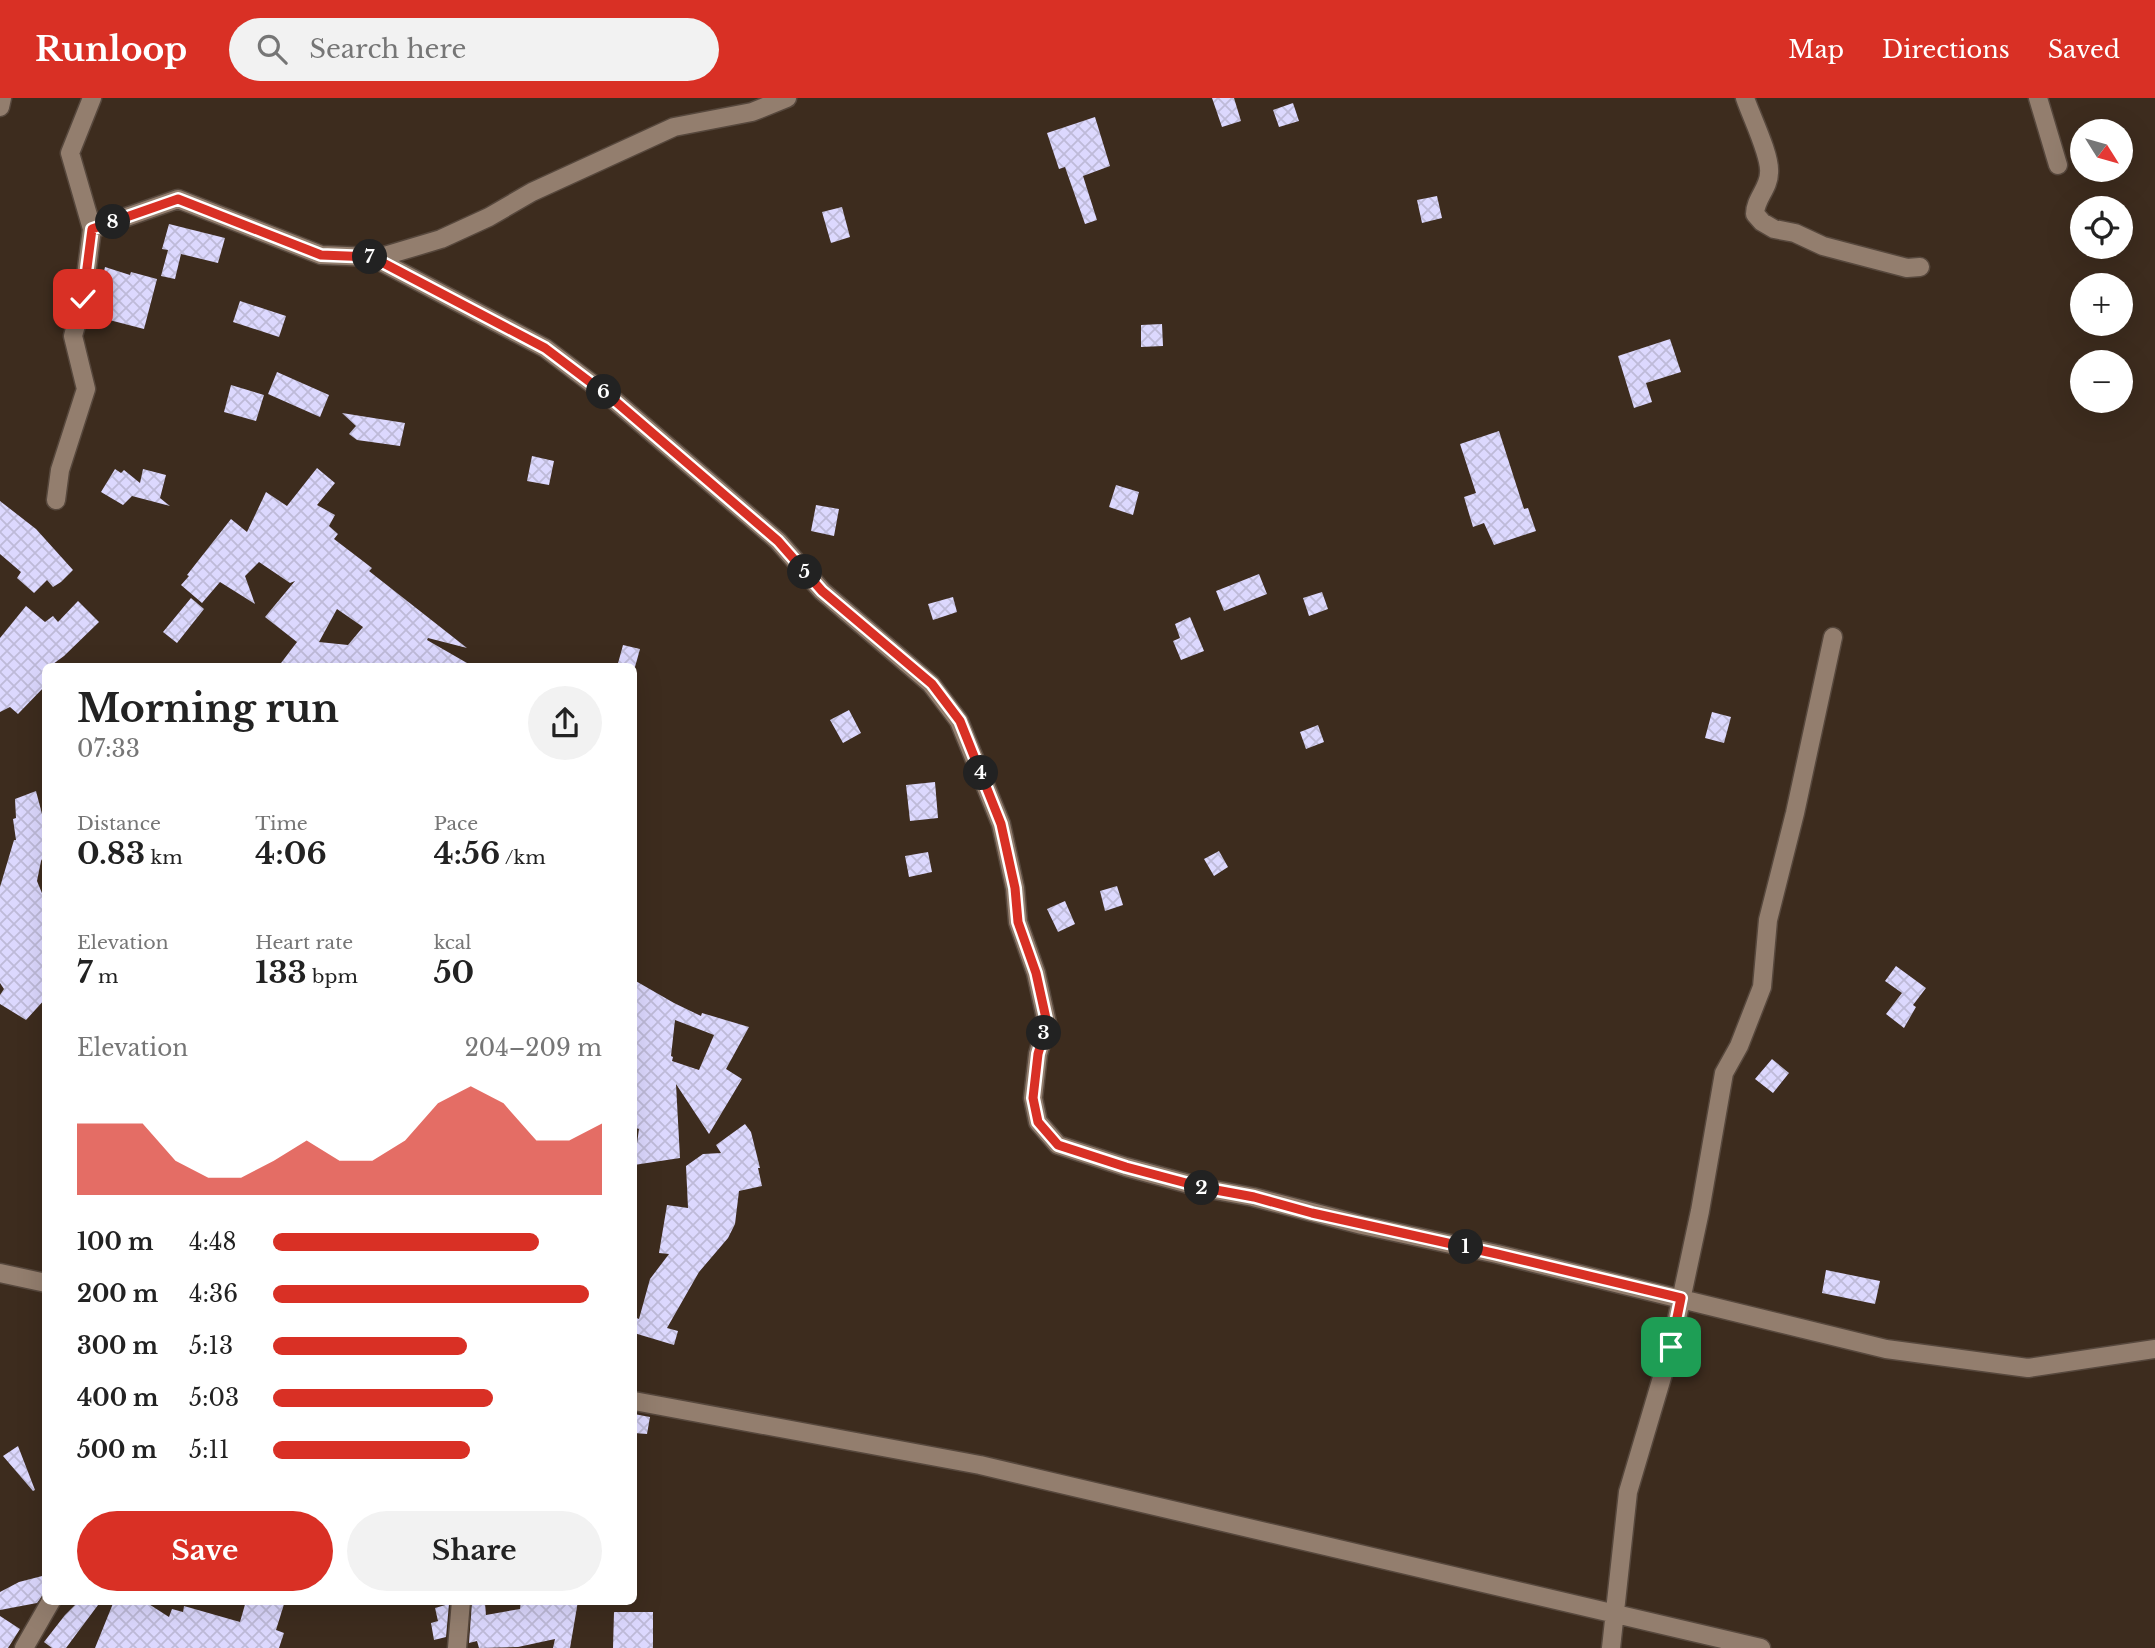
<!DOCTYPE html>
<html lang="en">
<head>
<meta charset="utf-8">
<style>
  :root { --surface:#fff; --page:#f2f2f2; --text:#222; --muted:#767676; --accent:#d93025 }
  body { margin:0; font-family:"Libre Baskerville",serif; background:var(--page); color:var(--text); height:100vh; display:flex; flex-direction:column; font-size:26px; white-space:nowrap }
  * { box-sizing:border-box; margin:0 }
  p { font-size:23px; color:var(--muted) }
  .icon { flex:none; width:38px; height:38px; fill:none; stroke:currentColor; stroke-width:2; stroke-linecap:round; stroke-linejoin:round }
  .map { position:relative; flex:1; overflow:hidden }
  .drawer { position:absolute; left:42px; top:565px; width:595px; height:942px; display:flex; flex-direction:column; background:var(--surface); border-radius:10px; box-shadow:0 7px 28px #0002 }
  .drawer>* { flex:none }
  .needle { width:46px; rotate:127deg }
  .tools { position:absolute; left:2070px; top:21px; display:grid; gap:14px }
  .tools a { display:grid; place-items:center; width:63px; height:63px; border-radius:50%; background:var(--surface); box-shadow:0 7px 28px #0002; font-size:35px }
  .pin { position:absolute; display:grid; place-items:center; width:60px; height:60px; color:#fff; margin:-30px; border-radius:14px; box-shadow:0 4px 10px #0006 }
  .km { position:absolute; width:35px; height:35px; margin:-18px; border-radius:50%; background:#222; color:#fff; font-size:19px; line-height:35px; text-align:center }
  .round { display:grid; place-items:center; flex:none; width:74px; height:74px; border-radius:37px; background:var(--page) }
  .summary { display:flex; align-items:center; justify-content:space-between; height:119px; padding:0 35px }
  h1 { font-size:38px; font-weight:700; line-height:52px }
  .stats { display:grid; grid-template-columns:repeat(3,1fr); gap:10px; height:119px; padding:7px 35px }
  .stats div { display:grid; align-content:center }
  .stats b { font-size:30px; font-weight:700 }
  .stats small { font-size:19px; font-weight:400 }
  .stats p { font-size:19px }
  .chart { height:196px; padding:14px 35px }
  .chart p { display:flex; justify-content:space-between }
  .chart svg { width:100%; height:126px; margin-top:7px; fill:var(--accent); opacity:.7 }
  .primary-button { display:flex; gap:14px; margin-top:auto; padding:14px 35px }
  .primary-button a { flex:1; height:80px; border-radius:42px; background:var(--accent); color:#fff; font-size:28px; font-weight:700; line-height:80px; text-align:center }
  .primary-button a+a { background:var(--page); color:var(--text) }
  ul { padding:0 35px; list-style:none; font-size:23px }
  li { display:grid; grid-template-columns:112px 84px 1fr; align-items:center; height:52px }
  li i { height:18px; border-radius:9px; background:var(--accent) }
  header { display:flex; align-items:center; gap:42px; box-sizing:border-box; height:98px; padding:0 35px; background:var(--accent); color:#fff }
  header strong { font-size:33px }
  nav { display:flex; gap:38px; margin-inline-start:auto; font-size:24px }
  .search { width:490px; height:63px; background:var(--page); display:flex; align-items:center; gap:18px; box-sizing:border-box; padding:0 24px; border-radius:38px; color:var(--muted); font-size:26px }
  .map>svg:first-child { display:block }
  .building { fill:url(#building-cross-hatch); fill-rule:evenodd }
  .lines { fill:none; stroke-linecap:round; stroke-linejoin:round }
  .minor-casing { stroke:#57483d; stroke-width:21 }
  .minor { stroke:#937e6e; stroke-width:18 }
  .route-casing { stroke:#fff; stroke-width:14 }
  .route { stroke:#d93025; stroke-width:9 }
</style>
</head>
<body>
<header>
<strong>Runloop</strong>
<div class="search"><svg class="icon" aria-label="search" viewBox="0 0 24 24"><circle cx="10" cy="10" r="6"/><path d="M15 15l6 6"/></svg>Search here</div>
<nav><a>Map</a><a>Directions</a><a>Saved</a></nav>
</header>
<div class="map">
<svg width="2155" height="1550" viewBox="0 0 2155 1550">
  <defs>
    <pattern id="building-cross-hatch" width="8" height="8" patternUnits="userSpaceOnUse" patternTransform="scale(1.75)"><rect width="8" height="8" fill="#dcd8fe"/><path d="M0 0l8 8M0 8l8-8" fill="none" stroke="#bebad8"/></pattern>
  </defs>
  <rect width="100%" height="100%" fill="#3d2c1e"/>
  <path class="building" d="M1212 0H1234L1241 23 1222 29Z
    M1293 5 1299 23 1279 29 1273 12Z
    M1095 19 1110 68 1083 78 1097 122 1085 126 1065 69 1059 71 1047 35Z
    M1437 98 1442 120 1422 125 1417 102Z
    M842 109 850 139 831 145 822 114Z
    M169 126 225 140 218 165 181 156 175 181 161 178 168 152 162 151Z
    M105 169 130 177 131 174 157 181 144 231 94 218Z
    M240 203 286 218 279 239 233 224Z
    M1162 226 1163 248 1141 249V227Z
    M1670 241 1681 274 1646 285 1652 304 1634 310 1618 258Z
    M277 274 329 297 320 319 268 296Z
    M231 287 264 297 256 323 224 314Z
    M342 315 405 325 400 348 357 342 349 336 356 328Z
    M1499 333 1524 411 1528 410 1536 433 1494 447 1484 425 1473 429 1464 399 1476 395 1460 346Z
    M532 358 554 363 549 387 527 383Z
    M317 370 335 385 317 407 335 417 329 428 338 436 334 441 372 470 369 473 467 550 428 540 427 542 474 569H278L297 544 265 519 295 483 290 485 259 464 245 478 255 506 220 484 202 505 181 487 189 478 187 477 231 421 247 434 266 394 287 408ZM337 511 363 529 348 547 319 544Z
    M115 371 121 375 124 372 140 385 143 371 166 377 160 400 170 408 132 398 123 407 101 394Z
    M1116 387 1139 394 1133 417 1109 409Z
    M0 403 36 431 73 472 61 484 53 489 47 482 34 495 17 480 21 474 0 456Z
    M816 407 839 411 834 438 811 433Z
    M1259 476 1267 496 1224 513 1216 493Z
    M1322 494 1328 511 1309 518 1303 500Z
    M953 499 957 514 933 522 928 506Z
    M191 500 204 511 177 545 163 534Z
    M78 503 99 524 64 558 49 569H46V587L18 616 10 609 0 614V540L26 508 45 524 53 518 58 524Z
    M1190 519 1204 553 1181 562 1173 543 1180 540 1175 526Z
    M623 547 640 551 635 569H617Z
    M849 612 861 635 843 645 830 622Z
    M1712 614 1731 619 1724 645 1705 640Z
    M1318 627 1324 644 1306 651 1300 634Z
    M935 684 938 720 910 723 906 687Z
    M36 693 42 716 46 718V753L41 763 37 783 46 805V900L26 922 0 906V897L4 891 0 885V789L14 742H16L13 721 16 720 15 701Z
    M1219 753 1228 769 1214 778 1204 761Z
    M928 754 932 774 909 779 905 758Z
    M1117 788 1123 807 1105 813 1100 793Z
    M1065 803 1075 826 1058 834 1047 811Z
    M1896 868 1926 890 1913 907 1916 909 1904 930 1886 916 1902 895 1885 883Z
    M634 882 674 905 701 918 702 915 749 929 726 971 742 981 709 1036 676 986 680 1060 634 1067 639 1031 636 1030 637 992 634 991ZM675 922 714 937 699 972 672 963 673 959 671 958Z
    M1772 961 1789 975 1773 995 1755 981Z
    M745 1026 751 1034 760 1070H758L762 1088 739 1093 735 1126 728 1140 699 1174 667 1230 678 1233 674 1247 634 1235V1219L639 1221 650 1181 669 1156 659 1155 667 1107 688 1110 686 1068 703 1056 721 1055 716 1047Z
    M1826 1172 1880 1183 1875 1206 1822 1195Z
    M634 1316 650 1319 647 1336 634 1335Z
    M18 1348 35 1392 33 1393 3 1358Z
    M46 1477V1493L37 1505 0 1512V1494L19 1484Z
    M79 1503H101L66 1550H52L44 1544 65 1517Z
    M114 1503H144L169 1519 172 1511 183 1514 184 1508 240 1524 246 1503H285L276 1532 284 1535 279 1550H95Z
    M480 1503 485 1505 486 1517 520 1511 521 1503H578L570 1550H553L555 1541 518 1549 479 1550 477 1543 469 1545 472 1504Z
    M449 1506 446 1539 434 1542 431 1525 438 1523 435 1510Z
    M614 1514H653V1550H613Z
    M0 1518 20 1531 8 1550H0Z"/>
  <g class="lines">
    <defs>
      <path id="minor" d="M1745 0C1751 18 1771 58 1769 75 1769 90 1755 101 1755 116L1762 124 1774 131 1795 135 1823 148 1907 170 1920 169
        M2038 0 2058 67
        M0 9 2 0
        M92 131 178 101 321 157 372 159 545 250 615 303 778 443 822 493 931 586 959 623 1001 726 1015 790 1018 824 1036 875 1047 925 1038 956 1033 1000 1038 1024 1058 1047 1126 1069 1204 1090 1253 1099 1362 1127 1497 1156 1886 1251 2028 1270 2155 1251
        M374 161 441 141 489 119 532 94 674 29 752 14 787 0
        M56 402 60 372 86 291 73 238 83 201 92 131 70 55 92 0
        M0 1175 46 1185
        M634 1303 980 1367 1761 1550
        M24 1550 51 1503
        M457 1550 461 1503
        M1611 1550 1628 1394 1671 1249 1700 1113 1724 975 1739 948 1762 889 1768 822 1795 715 1833 539"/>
    </defs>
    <use href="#minor" class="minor-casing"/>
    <use href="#minor" class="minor"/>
  </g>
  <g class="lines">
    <defs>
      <path id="route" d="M83 201 92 131 178 101 321 157 372 159 545 250 615 303 778 443 822 493 932 586 960 623 1001 726 1015 790 1018 824 1036 875 1047 925 1038 956 1033 1000 1038 1024 1058 1047 1126 1069 1205 1090 1254 1099 1312 1115 1497 1156 1681 1200 1671 1249"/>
    </defs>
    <use href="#route" class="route-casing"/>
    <use href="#route" class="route"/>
  </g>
</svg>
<div class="tools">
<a><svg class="needle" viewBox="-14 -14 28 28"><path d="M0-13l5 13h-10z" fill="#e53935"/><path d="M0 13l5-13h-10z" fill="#767676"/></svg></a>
<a><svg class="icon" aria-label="locate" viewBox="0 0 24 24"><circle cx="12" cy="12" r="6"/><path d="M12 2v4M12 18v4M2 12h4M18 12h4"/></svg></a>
<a>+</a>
<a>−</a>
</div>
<div class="pin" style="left:1671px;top:1249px;background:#1e9e55"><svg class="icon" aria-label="arrive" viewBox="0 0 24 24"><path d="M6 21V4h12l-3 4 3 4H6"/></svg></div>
<div class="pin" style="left:83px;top:201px;background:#d93025"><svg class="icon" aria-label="check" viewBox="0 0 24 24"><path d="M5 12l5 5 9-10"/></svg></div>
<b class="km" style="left:1466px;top:1149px">1</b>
<b class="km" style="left:1202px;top:1090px">2</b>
<b class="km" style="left:1044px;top:935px">3</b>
<b class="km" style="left:981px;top:675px">4</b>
<b class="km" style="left:805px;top:474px">5</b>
<b class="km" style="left:604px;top:294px">6</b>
<b class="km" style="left:370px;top:159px">7</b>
<b class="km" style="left:113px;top:124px">8</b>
<section class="drawer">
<div class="summary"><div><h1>Morning run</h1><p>07:33</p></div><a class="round"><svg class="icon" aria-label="share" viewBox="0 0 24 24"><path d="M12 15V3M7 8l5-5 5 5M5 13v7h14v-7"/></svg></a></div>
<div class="stats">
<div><p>Distance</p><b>0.83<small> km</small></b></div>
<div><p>Time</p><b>4:06</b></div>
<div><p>Pace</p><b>4:56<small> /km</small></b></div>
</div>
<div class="stats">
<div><p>Elevation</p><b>7<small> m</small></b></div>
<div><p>Heart rate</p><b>133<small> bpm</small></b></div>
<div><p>kcal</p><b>50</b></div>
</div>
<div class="chart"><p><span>Elevation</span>204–209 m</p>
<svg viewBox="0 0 160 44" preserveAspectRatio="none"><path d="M0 44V19L10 19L20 19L30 32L40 38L50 38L60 32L70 25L80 32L90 32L100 25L110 12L120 6L130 12L140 25L150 25L160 19V44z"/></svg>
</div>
<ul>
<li><b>100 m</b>4:48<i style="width:81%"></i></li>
<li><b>200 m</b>4:36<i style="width:96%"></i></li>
<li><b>300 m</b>5:13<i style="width:59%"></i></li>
<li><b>400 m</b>5:03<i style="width:67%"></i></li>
<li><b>500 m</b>5:11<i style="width:60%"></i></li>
</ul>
<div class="primary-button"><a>Save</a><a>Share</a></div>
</section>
</div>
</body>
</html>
